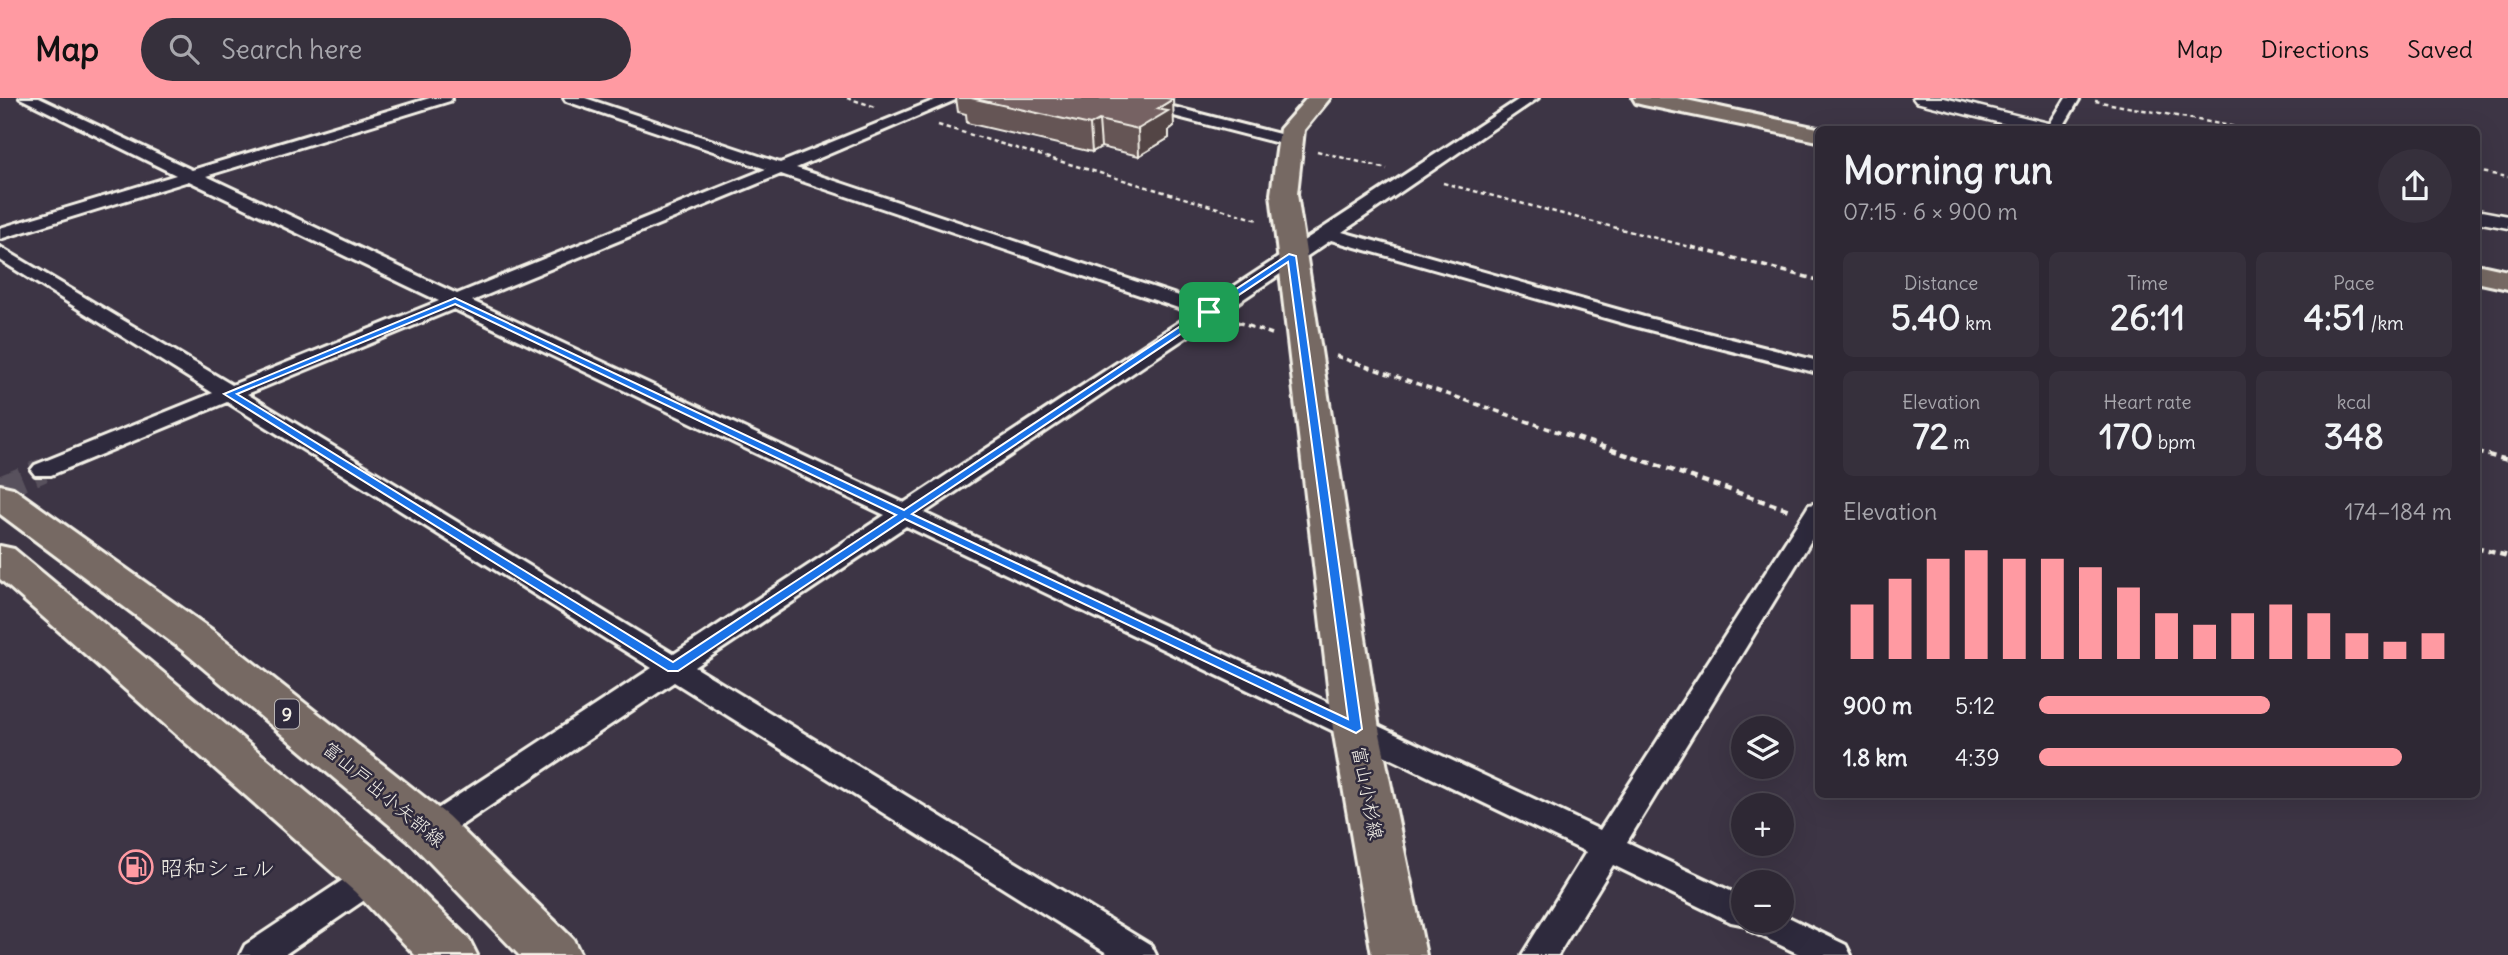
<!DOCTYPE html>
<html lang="en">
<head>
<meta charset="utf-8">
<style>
  :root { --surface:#2e2834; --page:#36303c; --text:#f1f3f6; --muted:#a7a6ac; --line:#49444f; --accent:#ff9aa2 }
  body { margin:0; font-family:Delius,"Klee One",sans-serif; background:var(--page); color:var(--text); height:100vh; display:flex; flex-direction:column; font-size:26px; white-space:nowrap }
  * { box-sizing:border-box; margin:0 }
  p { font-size:23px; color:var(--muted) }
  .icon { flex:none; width:38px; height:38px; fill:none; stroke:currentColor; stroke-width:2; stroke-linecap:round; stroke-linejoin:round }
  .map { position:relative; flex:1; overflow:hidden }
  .sheet { position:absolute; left:1815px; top:28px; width:665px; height:672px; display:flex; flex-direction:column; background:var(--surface); border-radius:10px; box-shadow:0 7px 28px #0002,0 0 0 2px var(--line) }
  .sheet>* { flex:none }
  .buttons { position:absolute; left:1731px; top:618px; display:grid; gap:14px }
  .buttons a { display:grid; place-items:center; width:63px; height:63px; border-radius:50%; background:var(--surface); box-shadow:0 7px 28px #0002,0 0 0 2px var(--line); font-size:35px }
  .pin { position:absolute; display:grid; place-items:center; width:60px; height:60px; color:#fff; margin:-30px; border-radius:14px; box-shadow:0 4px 10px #0006 }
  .round { display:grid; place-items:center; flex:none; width:74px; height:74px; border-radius:37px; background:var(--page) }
  .headline { display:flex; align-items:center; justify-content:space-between; height:119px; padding:0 28px }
  h1 { font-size:38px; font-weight:700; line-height:52px }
  .figures { display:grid; grid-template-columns:repeat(3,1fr); gap:10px; height:119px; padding:7px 28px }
  .figures div { display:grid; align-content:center; border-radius:10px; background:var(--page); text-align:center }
  .figures b { font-size:35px; font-weight:700 }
  .figures small { font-size:19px; font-weight:400 }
  .figures p { font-size:19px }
  .chart { height:196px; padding:14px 28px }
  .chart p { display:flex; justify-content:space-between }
  .chart svg { width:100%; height:126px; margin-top:7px; stroke:var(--accent); stroke-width:6 }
  ul { padding:0 28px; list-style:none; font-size:23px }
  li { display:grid; grid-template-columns:112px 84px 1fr; align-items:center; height:52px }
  li i { height:18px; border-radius:9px; background:var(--accent) }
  header { display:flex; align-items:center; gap:42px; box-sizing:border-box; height:98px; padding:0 35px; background:var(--accent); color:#111 }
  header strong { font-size:33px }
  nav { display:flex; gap:38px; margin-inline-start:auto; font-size:24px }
  .search { width:490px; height:63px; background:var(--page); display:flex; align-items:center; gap:18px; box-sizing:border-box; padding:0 24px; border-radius:38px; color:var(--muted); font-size:26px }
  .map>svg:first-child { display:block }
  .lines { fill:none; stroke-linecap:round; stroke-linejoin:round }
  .minor-tunnel { stroke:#58515d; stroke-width:24; stroke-dasharray:24 12; stroke-linecap:butt }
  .minor-casing { stroke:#f4f1e8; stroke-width:6 }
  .tertiary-casing { stroke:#f4f1e8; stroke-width:5 }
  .primary-casing { stroke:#f4f1e8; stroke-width:6 }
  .path-far2 { stroke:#f4f1e8; stroke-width:2.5; stroke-dasharray:4.5 3.5; stroke-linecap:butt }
  .path-far1 { stroke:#f4f1e8; stroke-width:3.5; stroke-dasharray:6 4.5; stroke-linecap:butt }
  .path { stroke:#f4f1e8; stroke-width:4.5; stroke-dasharray:7 5; stroke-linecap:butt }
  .minor { fill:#2f2a3d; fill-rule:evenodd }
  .tertiary { fill:#2f2a3d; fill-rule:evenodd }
  .primary { fill:#766964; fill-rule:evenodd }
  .wall { fill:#655455; stroke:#f4f1e8; stroke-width:2 }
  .shaded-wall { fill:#534545; stroke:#f4f1e8; stroke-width:2 }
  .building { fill:#766263; stroke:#f4f1e8; stroke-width:2 }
  .route { fill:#1a73e8; stroke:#fff; stroke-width:2; fill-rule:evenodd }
  .labels { text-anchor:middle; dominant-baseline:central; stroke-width:5; stroke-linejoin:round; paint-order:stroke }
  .shield { fill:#2f2a3d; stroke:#b9b5b5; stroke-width:2 }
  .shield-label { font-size:18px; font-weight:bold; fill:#f4f1e8 }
  .street-label { font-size:19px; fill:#f4f1e8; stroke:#2f2a3d }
  .near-poi-label { font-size:23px; fill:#f4f1e8; stroke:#2f2a3d; text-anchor:start }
</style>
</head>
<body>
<header>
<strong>Map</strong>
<div class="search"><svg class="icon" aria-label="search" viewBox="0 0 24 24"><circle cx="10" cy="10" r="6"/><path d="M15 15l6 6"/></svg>Search here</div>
<nav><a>Map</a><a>Directions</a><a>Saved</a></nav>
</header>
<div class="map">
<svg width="2508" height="857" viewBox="0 0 2508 857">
  <rect width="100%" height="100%" fill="#3d3545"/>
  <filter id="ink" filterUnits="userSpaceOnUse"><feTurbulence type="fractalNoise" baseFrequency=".0143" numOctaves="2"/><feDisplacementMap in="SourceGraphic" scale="14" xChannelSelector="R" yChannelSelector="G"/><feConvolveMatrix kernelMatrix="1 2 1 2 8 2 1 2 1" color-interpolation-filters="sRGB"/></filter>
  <g filter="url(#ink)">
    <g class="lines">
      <path class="minor-tunnel" d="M0 390 43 372"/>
      <defs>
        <path id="minor" d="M20 0H39L192 72 430 0H452L450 3 206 78 457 196 766 71 566 3 564 0H585L780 65 940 0H960L796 70 1206 207 1521 0H1538L1342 134 1644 219 1818 263V275L1630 227 1331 142 924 415 1600 732 1806 412 1809 407 1818 405V431L1627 744 1743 799V822H1782V816L1846 847 1851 857H1801L1749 832 1746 827 1731 824 1613 767 1558 857H1522L1586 754 906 428 695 569 1151 847 1156 857H1110L674 584 441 741 430 744 419 741 414 732 419 723 652 570 227 304 51 377H35L31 372 35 367 213 295 0 162V149L232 287 439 203 189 83 0 141V130L176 77ZM781 76 1193 215 904 405 472 203ZM454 211 885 417 674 556 247 296Z
          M1114 0H1138L1295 40 1298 43 1290 48 1116 3Z
          M2066 0H2080L2061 32H2046Z
          M373 766 385 770 389 779 385 788 284 857H240L245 847 361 770Z"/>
        <path id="tertiary" d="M1913 0H1944L2061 28 2063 32H2029L1916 4Z
          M2476 112 2508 118V130L2476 124Z"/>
        <path id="primary" d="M1307 0H1330L1304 32 1297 96 1379 631 1426 857H1372L1333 631 1271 96 1280 31Z
          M1633 0H1677L1827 32H1818V43L1644 7 1636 5Z
          M2476 166 2508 173V191L2476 184Z
          M0 387 13 390 212 532 448 718 573 841 581 857H519L412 746 182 552 0 416Z
          M0 448 14 451 391 764 469 841 477 857H415L355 794 0 481Z"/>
      </defs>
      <use href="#minor" class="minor-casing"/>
      <use href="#tertiary" class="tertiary-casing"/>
      <use href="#primary" class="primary-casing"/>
      <path class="path-far2" d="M847 0 876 9
        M2095 3 2252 32
        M938 27 1258 122
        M1317 53 1387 71
        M2476 73 2508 79
        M1443 85 1698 151"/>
      <path class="path-far1" d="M1691 149 1818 182
        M1237 224 1272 236
        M1336 258 1570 338"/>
      <path class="path" d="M1565 336 1789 412
        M2476 354 2508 362
        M2476 450 2508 458"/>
      <use href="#minor" class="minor"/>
      <use href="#tertiary" class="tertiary"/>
      <use href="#primary" class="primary"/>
    </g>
    <path class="wall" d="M956 0H1166L1174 28 1169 32V40L1139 58 1101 49 1092 54 967 25 966 16 958 14Z"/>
    <path class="shaded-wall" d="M1173 1 1174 28 1169 32V40L1139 58 1138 31 1157 11Z
      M1099 22 1101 49 1092 54 1090 27Z"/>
    <path class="building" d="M971 0H1166L1173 1 1157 11 1168 13 1138 31 1099 22 1090 27Z"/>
  </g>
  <path class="route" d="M1289 156 1296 158 1362 631 1356 635 905 421 678 573H668L224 296 455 200 904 412ZM1288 164 1348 621 912 416ZM455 206 896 417 673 564 237 296Z"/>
  <defs>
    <symbol id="fuel-ring" viewBox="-11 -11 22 22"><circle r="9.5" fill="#2f2a3d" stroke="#ff9aa2" stroke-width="1.5"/><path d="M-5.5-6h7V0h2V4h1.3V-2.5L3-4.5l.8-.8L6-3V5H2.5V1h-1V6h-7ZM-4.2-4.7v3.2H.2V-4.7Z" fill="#ff9aa2"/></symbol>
  </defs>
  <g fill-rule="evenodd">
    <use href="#fuel-ring" x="117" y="750" width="38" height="38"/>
  </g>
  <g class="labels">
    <rect class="shield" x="275" y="601.5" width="24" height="29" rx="5"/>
    <g class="shield-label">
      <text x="287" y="616">9</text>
    </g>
    <g class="street-label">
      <text transform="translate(1368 695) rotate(79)">富山小杉線</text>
      <text transform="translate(384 696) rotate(40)">富山戸出小矢部線</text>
    </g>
    <g class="near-poi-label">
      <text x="160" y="769">昭和シェル</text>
    </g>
  </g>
</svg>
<div class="buttons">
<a><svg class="icon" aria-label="layers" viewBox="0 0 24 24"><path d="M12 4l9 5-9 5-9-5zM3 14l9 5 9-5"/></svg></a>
<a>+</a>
<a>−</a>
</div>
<div class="pin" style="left:1209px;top:214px;background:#1e9e55"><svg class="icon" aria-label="arrive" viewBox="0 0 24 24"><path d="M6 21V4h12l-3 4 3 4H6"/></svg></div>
<section class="sheet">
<div class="headline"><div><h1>Morning run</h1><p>07:15 · 6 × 900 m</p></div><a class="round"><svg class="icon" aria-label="share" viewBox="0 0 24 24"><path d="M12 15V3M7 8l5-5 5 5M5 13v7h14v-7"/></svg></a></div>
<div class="figures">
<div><p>Distance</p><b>5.40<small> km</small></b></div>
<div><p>Time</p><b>26:11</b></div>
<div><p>Pace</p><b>4:51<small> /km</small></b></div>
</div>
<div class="figures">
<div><p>Elevation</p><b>72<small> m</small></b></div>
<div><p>Heart rate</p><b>170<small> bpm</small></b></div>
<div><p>kcal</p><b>348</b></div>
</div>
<div class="chart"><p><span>Elevation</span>174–184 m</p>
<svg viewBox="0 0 160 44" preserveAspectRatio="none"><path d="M5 44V25M15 44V16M25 44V9M35 44V6M45 44V9M55 44V9M65 44V12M75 44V19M85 44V28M95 44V32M105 44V28M115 44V25M125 44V28M135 44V35M145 44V38M155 44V35"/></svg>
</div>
<ul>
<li><b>900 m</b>5:12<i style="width:56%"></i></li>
<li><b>1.8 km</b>4:39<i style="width:88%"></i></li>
</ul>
</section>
</div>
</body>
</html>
